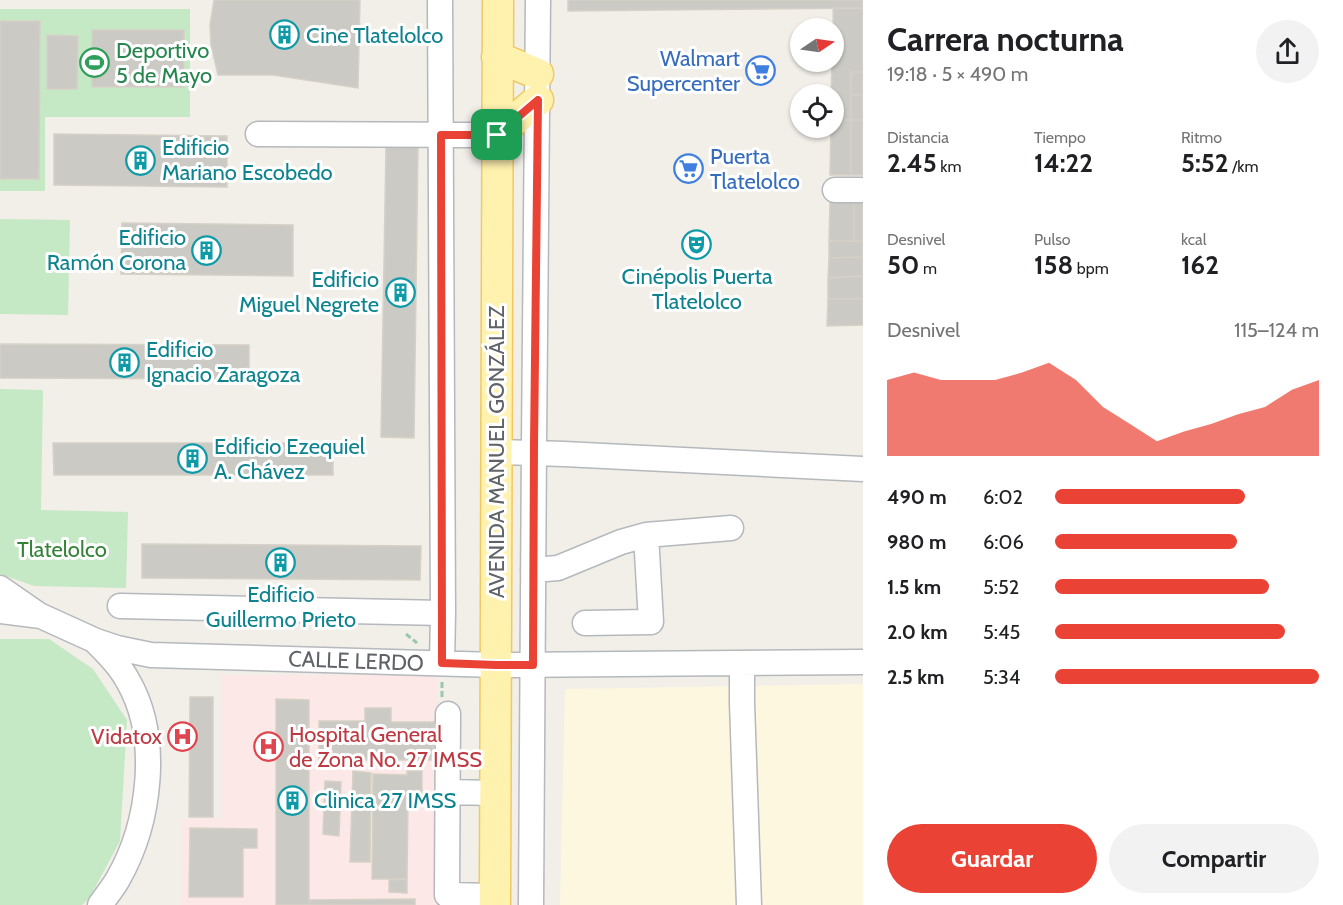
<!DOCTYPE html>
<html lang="es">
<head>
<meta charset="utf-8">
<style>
  :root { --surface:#fff; --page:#f2f2f2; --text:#202124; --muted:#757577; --accent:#ea4335 }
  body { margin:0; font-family:Cabin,sans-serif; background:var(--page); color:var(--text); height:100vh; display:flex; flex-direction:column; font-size:22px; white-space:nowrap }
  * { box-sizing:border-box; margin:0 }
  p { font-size:20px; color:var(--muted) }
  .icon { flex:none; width:33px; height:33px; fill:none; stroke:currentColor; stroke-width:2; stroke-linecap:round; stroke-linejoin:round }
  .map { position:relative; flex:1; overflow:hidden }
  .sheet { display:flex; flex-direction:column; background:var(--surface); width:480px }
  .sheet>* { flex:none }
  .needle { width:39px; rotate:77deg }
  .fabs { position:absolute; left:790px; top:18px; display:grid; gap:12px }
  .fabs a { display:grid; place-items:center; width:54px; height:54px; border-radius:50%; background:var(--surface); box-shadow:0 2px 4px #0004; font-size:30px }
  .pin { position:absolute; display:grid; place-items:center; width:51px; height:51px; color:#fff; margin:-26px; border-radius:12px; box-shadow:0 3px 9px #0006 }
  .round { display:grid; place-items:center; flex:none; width:63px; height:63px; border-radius:32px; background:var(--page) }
  .overview { display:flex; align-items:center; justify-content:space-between; height:102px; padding:0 24px }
  h1 { font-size:33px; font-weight:700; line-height:45px }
  .figures { display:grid; grid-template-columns:repeat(3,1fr); gap:9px; height:102px; padding:6px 24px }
  .figures div { display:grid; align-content:center }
  .figures b { font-size:26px; font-weight:700 }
  .figures small { font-size:16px; font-weight:400 }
  .figures p { font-size:16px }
  .chart { height:168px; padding:12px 24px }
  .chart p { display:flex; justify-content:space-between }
  .chart svg { width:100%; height:108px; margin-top:6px; fill:var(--accent); opacity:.7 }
  .cta { display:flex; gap:12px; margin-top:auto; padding:12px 24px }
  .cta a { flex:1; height:69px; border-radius:36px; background:var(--accent); color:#fff; font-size:24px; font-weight:700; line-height:69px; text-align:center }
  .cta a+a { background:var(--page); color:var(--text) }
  ul { padding:0 24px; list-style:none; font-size:20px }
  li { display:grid; grid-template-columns:96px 72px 1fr; align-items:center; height:45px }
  li i { height:15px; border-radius:8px; background:var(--accent) }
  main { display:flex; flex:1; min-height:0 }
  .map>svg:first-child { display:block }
  .commercial { fill:#fef7e0 }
  .medical { fill:#fce8e6 }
  .green { fill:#c5e8c5 }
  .building { fill:#cccac5; stroke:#d6d1c6; stroke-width:1.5 }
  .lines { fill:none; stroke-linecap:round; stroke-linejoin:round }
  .minor-casing { stroke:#b5b8bc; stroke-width:27 }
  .major-casing { stroke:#f2c960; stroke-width:33 }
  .path { stroke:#9cc7a9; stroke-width:3; stroke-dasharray:6 3; stroke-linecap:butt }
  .minor { stroke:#fff; stroke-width:24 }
  .major { stroke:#fff2af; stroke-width:30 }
  .route-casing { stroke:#fff; stroke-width:12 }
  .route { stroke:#ea4335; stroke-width:8 }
  .labels { text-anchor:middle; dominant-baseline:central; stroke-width:6; stroke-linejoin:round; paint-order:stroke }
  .culture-label { font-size:22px; fill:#0d838f; stroke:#fff; text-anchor:start }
  .leisure-label { font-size:22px; fill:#27864d; stroke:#fff; text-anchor:start }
  .shop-label { font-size:22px; fill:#366cbe; stroke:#fff; text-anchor:end }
  .street-label { font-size:22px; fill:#5f6368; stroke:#fff }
  .park-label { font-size:22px; fill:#348238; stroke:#fff }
  .health-label { font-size:22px; fill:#be3a42; stroke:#fff; text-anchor:start }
</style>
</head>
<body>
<main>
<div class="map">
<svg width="863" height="905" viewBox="0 0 863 905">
  <rect width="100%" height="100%" fill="#f1efe8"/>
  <path class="commercial" d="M863 684V905H560L565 689Z"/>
  <path class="medical" d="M221 675H438L436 905H182V819L221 818Z"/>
  <path class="green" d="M0 9H190V117H45V191H0Z
    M0 219 70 220 68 315 0 314Z
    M0 389 43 390 41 510 128 512 126 588 34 586 0 574Z
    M0 639H49L93 669 127 720 120 841 90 897 82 905H0Z"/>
  <path class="building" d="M214 0H360L358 88 273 75H218L211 45 210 25Z
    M568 0H863V8L568 11Z
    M833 8H863V72H851V120H834V94H831L832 62H834Z
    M0 21H40L39 179H0Z
    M92 30H184V87H92Z
    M47 35 78 36 77 89H47Z
    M851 72H863V95H851Z
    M851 95H863V120H851Z
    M834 120H851V175H830L831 128H834Z
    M851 120H863V175H851Z
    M54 134 227 136V187L54 185Z
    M386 146 418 147 414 438 381 437Z
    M830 202H854V241H829Z
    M854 202H863V241H854Z
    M122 223 293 225V276L121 274Z
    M829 241H863V257L829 258Z
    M863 257V276L828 278 829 258Z
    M863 276V299H828V278Z
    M828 299H863V325L827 326Z
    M0 344 249 345V379L0 378Z
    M53 443H333V475H54Z
    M142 544 421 546 420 580 142 578Z
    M190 697H213V817H189Z
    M276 699 309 700V905H276Z
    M365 708H391V722H434L433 760H319V721H365Z
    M353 771 371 773 370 862H350Z
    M407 771H422V801H408L407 879H372L373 774 407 775Z
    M325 781 341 782 339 836 323 834Z
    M190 828 257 829V848H243V897H189Z
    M407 879V893L389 892V880Z
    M415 899V905H309V900Z"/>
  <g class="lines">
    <defs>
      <path id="minor" d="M258 134 497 135
        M835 190H863
        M496 452 564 454 863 469
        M646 535 731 528
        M533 570 558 568 621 542 646 535 651 622 585 623
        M0 588 39 615
        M120 606 443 613 440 0
        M0 611 41 616 96 641 117 648 151 655 496 665 863 662
        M96 642C108 654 120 666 128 681 161 738 150 823 118 879 113 888 106 896 100 905
        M442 663 443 613
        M742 663V703L749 905
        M448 714 447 895 495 896
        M448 792 495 793
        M531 905 534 445 538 0"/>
      <path id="major" d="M497 57 538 74
        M497 135 538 100
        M495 905 498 0"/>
    </defs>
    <use href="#minor" class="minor-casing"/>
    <use href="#major" class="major-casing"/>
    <path class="path" d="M406 634 417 643
      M442 697V682"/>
    <use href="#minor" class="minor"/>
    <use href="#major" class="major"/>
  </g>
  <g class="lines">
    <defs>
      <path id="route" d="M538 100 534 445 533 665H496L442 663 441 135H497Z"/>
    </defs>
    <use href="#route" class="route-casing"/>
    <use href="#route" class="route"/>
  </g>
  <defs>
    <symbol id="building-ring" viewBox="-11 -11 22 22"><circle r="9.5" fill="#fff" stroke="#0f9aa8" stroke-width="1.5"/><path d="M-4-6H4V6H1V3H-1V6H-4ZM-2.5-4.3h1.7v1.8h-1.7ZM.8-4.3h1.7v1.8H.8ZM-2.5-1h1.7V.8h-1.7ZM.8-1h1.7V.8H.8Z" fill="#0f9aa8"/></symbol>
    <symbol id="stadium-ring" viewBox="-11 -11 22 22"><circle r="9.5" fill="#fff" stroke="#2e9e5b" stroke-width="1.5"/><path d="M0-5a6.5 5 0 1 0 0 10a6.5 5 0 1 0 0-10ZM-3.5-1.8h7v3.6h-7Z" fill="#2e9e5b"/></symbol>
    <symbol id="supermarket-ring" viewBox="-11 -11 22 22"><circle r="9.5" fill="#fff" stroke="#3f7fe0" stroke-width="1.5"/><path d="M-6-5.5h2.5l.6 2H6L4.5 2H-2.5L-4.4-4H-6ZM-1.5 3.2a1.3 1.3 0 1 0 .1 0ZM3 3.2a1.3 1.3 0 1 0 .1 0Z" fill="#3f7fe0"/></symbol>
    <symbol id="theatre-ring" viewBox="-11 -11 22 22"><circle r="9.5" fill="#fff" stroke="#0f9aa8" stroke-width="1.5"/><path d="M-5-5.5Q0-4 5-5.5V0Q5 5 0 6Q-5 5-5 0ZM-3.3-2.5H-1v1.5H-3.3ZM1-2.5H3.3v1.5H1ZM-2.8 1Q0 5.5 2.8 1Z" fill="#0f9aa8"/></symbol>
    <symbol id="hospital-ring" viewBox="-11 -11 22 22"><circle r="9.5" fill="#fff" stroke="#e0444e" stroke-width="1.5"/><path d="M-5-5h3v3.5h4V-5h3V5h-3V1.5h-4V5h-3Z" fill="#e0444e"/></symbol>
  </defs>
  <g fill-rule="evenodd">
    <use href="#building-ring" x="268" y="18" width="33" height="33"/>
    <use href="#stadium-ring" x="78" y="46" width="33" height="33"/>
    <use href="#supermarket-ring" x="744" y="54" width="33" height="33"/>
    <use href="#building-ring" x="124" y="144" width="33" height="33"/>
    <use href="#supermarket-ring" x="672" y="152" width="33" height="33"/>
    <use href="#theatre-ring" x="680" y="228" width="33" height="33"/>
    <use href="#building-ring" x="190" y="234" width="33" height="33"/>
    <use href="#building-ring" x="384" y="276" width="33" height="33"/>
    <use href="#building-ring" x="108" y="346" width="33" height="33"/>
    <use href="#building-ring" x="176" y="442" width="33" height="33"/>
    <use href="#building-ring" x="264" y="546" width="33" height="33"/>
    <use href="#hospital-ring" x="166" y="720" width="33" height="33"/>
    <use href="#hospital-ring" x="252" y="730" width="33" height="33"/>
    <use href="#building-ring" x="276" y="784" width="33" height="33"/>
  </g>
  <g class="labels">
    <g class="culture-label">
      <text x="306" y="35">Cine Tlatelolco</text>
      <text x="162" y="147">Edificio<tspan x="162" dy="25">Mariano Escobedo</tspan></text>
      <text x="186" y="237" text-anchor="end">Edificio<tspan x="186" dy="25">Ramón Corona</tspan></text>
      <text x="697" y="276" text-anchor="middle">Cinépolis Puerta<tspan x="697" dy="25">Tlatelolco</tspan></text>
      <text x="379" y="279" text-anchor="end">Edificio<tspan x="379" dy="25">Miguel Negrete</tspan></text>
      <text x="146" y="349">Edificio<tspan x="146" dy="25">Ignacio Zaragoza</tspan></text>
      <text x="214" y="446">Edificio Ezequiel<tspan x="214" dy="25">A. Chávez</tspan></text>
      <text x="281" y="594" text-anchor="middle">Edificio<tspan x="281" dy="25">Guillermo Prieto</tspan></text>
      <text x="314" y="800">Clinica 27 IMSS</text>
    </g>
    <g class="leisure-label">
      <text x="116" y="50">Deportivo<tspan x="116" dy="25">5 de Mayo</tspan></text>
    </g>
    <g class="shop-label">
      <text x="740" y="58">Walmart<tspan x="740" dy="25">Supercenter</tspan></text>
      <text x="710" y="156" text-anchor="start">Puerta<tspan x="710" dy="25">Tlatelolco</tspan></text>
    </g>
    <g class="street-label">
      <text transform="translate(496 452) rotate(-90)">AVENIDA MANUEL GONZÁLEZ</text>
      <text transform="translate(356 661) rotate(2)">CALLE LERDO</text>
    </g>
    <g class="park-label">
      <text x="62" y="549">Tlatelolco</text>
    </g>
    <g class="health-label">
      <text x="289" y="734">Hospital General<tspan x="289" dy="25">de Zona No. 27 IMSS</tspan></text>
      <text x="162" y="736" text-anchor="end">Vidatox</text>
    </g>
  </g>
</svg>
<div class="fabs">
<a><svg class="needle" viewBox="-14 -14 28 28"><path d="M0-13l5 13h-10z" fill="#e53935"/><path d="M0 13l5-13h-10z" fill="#757577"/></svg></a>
<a><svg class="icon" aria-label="locate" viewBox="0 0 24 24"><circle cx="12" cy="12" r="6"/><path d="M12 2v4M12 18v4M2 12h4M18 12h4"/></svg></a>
</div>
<div class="pin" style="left:497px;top:135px;background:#1e9e55"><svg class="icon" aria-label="arrive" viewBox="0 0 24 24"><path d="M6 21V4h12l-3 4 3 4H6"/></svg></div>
</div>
<section class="sheet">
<div class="overview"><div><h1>Carrera nocturna</h1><p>19:18 · 5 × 490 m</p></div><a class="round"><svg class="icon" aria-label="share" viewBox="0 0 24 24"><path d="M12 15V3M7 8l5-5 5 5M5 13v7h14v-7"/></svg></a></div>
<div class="figures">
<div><p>Distancia</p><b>2.45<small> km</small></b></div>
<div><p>Tiempo</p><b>14:22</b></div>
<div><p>Ritmo</p><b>5:52<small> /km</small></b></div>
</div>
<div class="figures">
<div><p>Desnivel</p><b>50<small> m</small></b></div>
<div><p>Pulso</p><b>158<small> bpm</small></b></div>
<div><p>kcal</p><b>162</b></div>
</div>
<div class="chart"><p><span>Desnivel</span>115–124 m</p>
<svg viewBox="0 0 160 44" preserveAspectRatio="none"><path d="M0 44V13L10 10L20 13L30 13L40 13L50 10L60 6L70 13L80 24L90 31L100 38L110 34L120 31L130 27L140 24L150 17L160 13V44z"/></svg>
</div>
<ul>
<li><b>490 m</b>6:02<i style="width:72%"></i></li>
<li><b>980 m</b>6:06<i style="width:69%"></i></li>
<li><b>1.5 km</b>5:52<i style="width:81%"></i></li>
<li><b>2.0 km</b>5:45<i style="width:87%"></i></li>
<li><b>2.5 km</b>5:34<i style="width:100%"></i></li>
</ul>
<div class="cta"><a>Guardar</a><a>Compartir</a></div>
</section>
</main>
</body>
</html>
